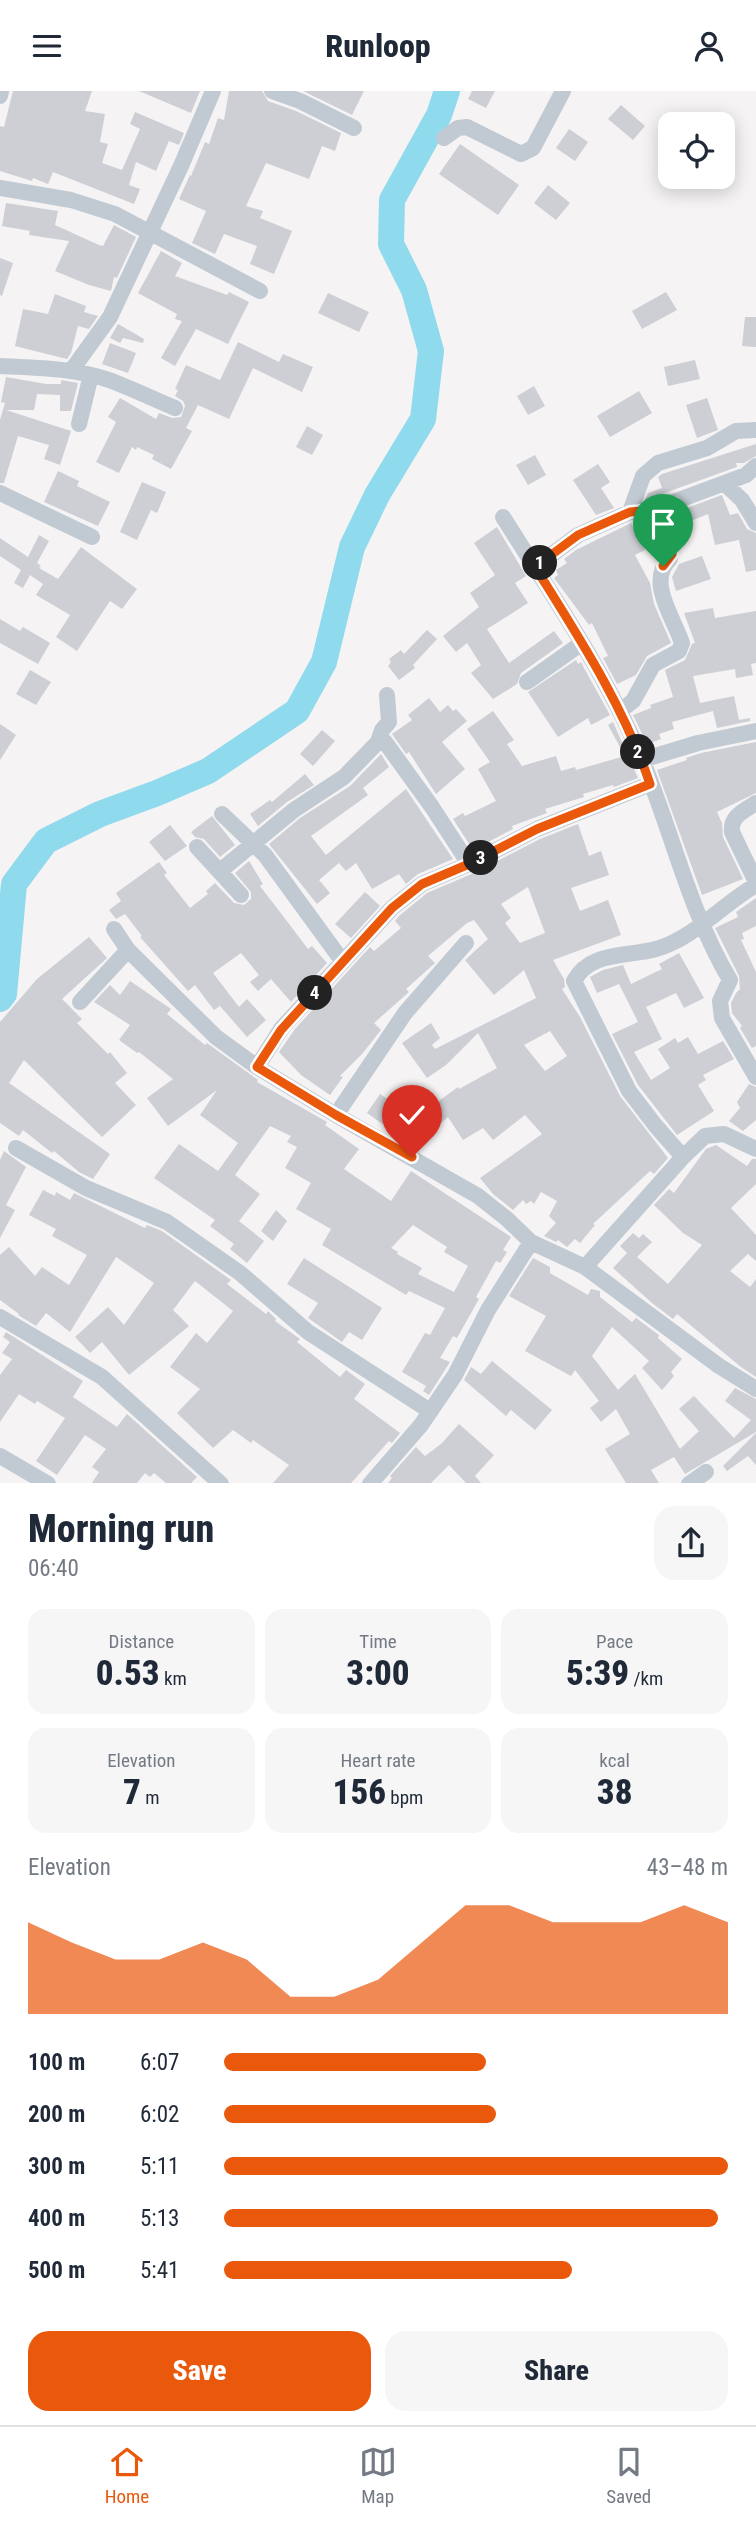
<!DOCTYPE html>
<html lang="en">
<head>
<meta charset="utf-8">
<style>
  :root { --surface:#fff; --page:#f6f6f7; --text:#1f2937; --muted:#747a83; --line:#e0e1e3; --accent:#ea580c }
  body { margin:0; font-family:"Roboto Condensed",sans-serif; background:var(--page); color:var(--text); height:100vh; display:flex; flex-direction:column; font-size:26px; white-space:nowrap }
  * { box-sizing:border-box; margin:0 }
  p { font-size:23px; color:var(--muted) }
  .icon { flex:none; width:38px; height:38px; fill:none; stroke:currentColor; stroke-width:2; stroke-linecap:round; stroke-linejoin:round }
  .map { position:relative; height:1392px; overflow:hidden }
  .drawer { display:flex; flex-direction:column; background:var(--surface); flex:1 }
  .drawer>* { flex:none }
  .controls { position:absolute; left:658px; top:21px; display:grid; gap:14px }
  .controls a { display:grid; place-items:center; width:77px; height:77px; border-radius:14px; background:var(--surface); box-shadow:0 4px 18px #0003; font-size:35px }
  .pin { position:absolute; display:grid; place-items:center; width:60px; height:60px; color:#fff; margin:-72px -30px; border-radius:50% 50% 50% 0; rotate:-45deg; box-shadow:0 0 7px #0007 }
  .pin .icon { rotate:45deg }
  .km { position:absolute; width:35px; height:35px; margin:-18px; border-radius:50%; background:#222; color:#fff; font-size:19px; line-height:35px; text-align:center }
  .round { display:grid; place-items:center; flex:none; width:74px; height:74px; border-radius:21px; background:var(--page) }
  .overview { display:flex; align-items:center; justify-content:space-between; height:119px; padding:0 28px }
  h1 { font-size:38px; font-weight:800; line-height:52px }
  .figures { display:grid; grid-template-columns:repeat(3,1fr); gap:10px; height:119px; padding:7px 28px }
  .figures div { display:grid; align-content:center; border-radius:18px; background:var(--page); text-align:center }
  .figures b { font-size:35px; font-weight:800 }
  .figures small { font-size:19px; font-weight:400 }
  .figures p { font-size:19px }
  .chart { height:196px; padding:14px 28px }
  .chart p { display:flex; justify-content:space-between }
  .chart svg { width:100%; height:126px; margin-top:7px; fill:var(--accent); opacity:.7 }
  .primary-button { display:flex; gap:14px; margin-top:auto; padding:14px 28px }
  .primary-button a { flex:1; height:80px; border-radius:21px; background:var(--accent); color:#fff; font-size:28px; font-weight:800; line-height:80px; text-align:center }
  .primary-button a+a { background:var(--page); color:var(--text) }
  ul { padding:0 28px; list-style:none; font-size:23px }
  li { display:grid; grid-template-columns:112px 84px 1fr; align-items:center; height:52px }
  li i { height:18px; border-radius:9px; background:var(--accent) }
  header { display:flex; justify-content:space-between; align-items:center; height:91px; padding:0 28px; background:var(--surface); font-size:32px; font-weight:800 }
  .dock { display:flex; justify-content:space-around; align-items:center; height:98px; border-top:2px solid var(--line); background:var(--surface); font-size:19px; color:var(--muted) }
  .dock a { display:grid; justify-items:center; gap:4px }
  .dock .active { color:var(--accent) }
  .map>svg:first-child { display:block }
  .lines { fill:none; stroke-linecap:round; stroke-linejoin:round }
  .river { stroke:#90daee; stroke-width:26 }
  .building { fill:#cdcfd5; fill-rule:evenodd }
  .street { stroke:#c1cad2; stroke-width:16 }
  .route-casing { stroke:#fff; stroke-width:14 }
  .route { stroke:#ea580c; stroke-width:9 }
</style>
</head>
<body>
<header><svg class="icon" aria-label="menu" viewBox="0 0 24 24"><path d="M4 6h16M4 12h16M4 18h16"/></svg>Runloop<svg class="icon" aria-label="person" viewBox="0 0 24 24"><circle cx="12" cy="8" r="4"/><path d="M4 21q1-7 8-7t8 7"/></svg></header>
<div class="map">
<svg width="756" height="1393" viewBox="0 0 756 1393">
  <rect width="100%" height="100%" fill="#f5f3f3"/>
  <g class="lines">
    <path class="river" d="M0 908 4 903 14 793 46 750 100 723 157 702 208 680 297 620 324 571 352 456 377 404 423 328 431 260 414 199 391 153 392 109 439 24 447 0"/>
  </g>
  <path class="building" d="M13 0H92L85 20 105 23 100 51 108 53 102 72 122 79 140 38 130 33 135 21 184 42 179 54 169 50 156 80 136 71 129 94 140 98 134 113 53 81 48 93 33 87 32 90 0 80V35L4 36Z
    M139 0H200L191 22Z
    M229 0H262L268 10 296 20 341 42 335 60 322 55 309 88 266 72 246 115 263 120 260 127 292 140 274 183 250 173 257 155 224 143 215 163 192 152 206 120 179 108 190 84 191 85 205 51 209 53 218 27 224 29Z
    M303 0H364L352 24Z
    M472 0H495L486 17 468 8Z
    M621 14 645 35 633 49 608 28Z
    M569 38 588 51 575 70 556 57Z
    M460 53 519 94 498 124 439 83Z
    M548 94 570 112 556 129 534 112Z
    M6 112 58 120 55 134 99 154 103 155 114 134 136 146 117 187 114 186 111 200 89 194 55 180 69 150 29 144 30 140 2 135Z
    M161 160 182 172 175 185 227 204 229 201 249 211 228 253 196 238 175 275 161 267 182 230 175 228 177 223 138 202Z
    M0 167 13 172 2 205 0 204Z
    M666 201 677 219 642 238 632 220Z
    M328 202 369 221 359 241 318 222Z
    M55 203 86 215 84 221 98 225 89 238 78 235 71 262 67 268 15 255 23 218 48 223Z
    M745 226H756V256L742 255Z
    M118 233 144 248 143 252 123 247 120 252 110 247Z
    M238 251 279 271 283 263 313 276 302 301 253 277 229 328 198 314 186 337 192 340 171 378 152 368 154 364 137 356 136 359 132 356 119 382 96 371 116 331 108 326 120 307 156 328 159 322 172 327 181 326 185 315 183 310 175 305 178 299 175 298 186 274 220 289Z
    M110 252 136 262 128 282 102 273Z
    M695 269 700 288 668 295 664 276Z
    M6 286 46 293H61V289L78 292 71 320H60V304L37 303 34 319H6L71 340 60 374 44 368 49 354 18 345 4 392H0V329L5 312 1 311Z
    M534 295 545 315 528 324 517 305Z
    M639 300 652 322 610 346 597 325Z
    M707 307 718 339 697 347 686 314Z
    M307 335 323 344 312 364 296 356Z
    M756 353V365L744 372H736L737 376 645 409 648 402 662 397 658 386 662 383Z
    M535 364 546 384 528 394 516 374Z
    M598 373 610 391 601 397 614 417 596 424 573 389Z
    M58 380 79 390 77 395 110 411 98 435 44 411Z
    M142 391 166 401 157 422 151 419 137 449 120 441Z
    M722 404 730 424 738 422 747 438 756 442V479L746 481 739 449 715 454 708 423 686 432 687 417Z
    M631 432 645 459 635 464 650 492 654 513 671 552 647 565 636 584 617 593 603 567 608 565 592 532 589 534 554 487 558 484 556 479 567 472 564 468 576 459Z
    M497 436 526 485 515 492 528 512 487 538 509 572 554 540 563 552 521 582 517 593 493 608 471 582 481 574 467 552 456 561 443 545 479 516 470 502 495 484 474 452Z
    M39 444 49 450 37 472 41 475 39 477 58 488 81 456 137 498 122 518 110 510 77 560 56 546 70 524 36 504 43 493 30 484 23 497 14 492 21 479 0 465V447L28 466Z
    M702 465 711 488 676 500 672 486 679 473Z
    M713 517 715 527 756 520V572L751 573 753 584 736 587 735 578 693 585 700 612 734 605 739 629 750 627V630L717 637 713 620 672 631 674 638 659 643 661 648 647 653 633 624 651 617 650 614 673 606 665 579 685 569 692 553 695 552 684 522Z
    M0 528 20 540 23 536 50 552 38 573 0 552Z
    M427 539 437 548 413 574 415 577 399 589 388 575 391 571 389 568 401 559 404 563Z
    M576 569 578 573 581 571 584 577 610 624 591 634 588 627 558 646 528 601Z
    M30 579 51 591 36 614 16 603Z
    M429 607 440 621 448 614 453 620 456 618 467 630 442 651 465 678 436 703 409 661 406 663 392 643 412 629 408 624Z
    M493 620 514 649 507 653 522 675 556 665 561 680 575 676 576 679 625 665 608 634 613 631 638 687 614 696 613 694 583 703 584 706 545 718 547 722 512 735 513 738 473 759 453 728 463 722 465 725 496 710 478 678 490 671 467 638Z
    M0 633 16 644 0 669Z
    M322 639 335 650 313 675 300 663Z
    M756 651V702L717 721 722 732 723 746 743 788 702 804 657 679 687 669 686 667 701 662Z
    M381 663 389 676 363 697 368 704 311 745 326 764 406 698 453 768 418 783 406 793 399 783 372 798 356 772 346 780 339 772 319 789 330 802 317 813 269 753 300 727 350 695Z
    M305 683 314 694 287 711 258 735 250 723 270 709 272 711Z
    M212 725 235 754 220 766 204 748 195 746 191 741Z
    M578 733 589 765 601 760 609 784 571 797 580 820 608 809 621 844 553 869 564 888 565 896 562 898 580 926 620 1005 668 1067 654 1083 650 1080 593 1133 595 1134 580 1152 575 1148 567 1156 558 1149 556 1151 544 1145 556 1132 549 1125 557 1110 541 1101 534 1113 531 1110 526 1113 523 1109 513 1119 493 1103 480 1087 542 1043 525 1024 493 1049 483 1037 463 1049 448 1026 415 1054 405 1043 439 1016 436 1012 458 996 459 998 497 977 478 942 446 974 427 987 402 952 431 932 440 947 432 954 435 958 536 907 524 879 494 904 465 869 488 848 474 829 467 832 428 865 435 872 406 898 409 901 374 932 381 939 362 963 340 985 343 986 330 1004 301 984 279 961 295 938 370 856 374 860 401 837 395 830 399 825 427 802 474 782 540 748ZM528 796 545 842 520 852 505 832 511 827 501 813ZM550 940 567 965 545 980 524 954Z
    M170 734 187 755 165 770 149 751Z
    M249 770 263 793 260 795 283 825 308 858 312 855 327 872 291 911 271 888 258 900 250 891 259 884 241 862 213 882 239 916 247 908 266 929 247 946 220 915 214 919 195 894 188 900 140 846 142 845 125 823 116 828 109 819 121 810 116 802 159 771 167 782 164 784 190 817 208 803 206 800 215 792 234 812 244 814 251 808V801L235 782Z
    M365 801 380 815 351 847 335 833Z
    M756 807V835L742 842 744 848 741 849 756 881V955L752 957 740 937 742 935 732 922 731 912 736 902 740 898 739 885 715 837 738 826 736 821Z
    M89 846 107 867 62 908 82 928 77 932 108 963 110 961 127 982 115 992 136 1014 102 1046 24 969 9 992 110 1063 93 1088 79 1081 54 1060 52 1062 23 1039 19 1045 0 1032V931L37 888Z
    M679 862 704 907 684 917 676 902 646 916 662 948 634 961 651 989 670 977 658 958 675 947 678 952 688 946 698 963 723 950 734 968 703 984 706 989 698 994 714 1020 677 1044 638 994 612 943 638 931 619 893 597 902 590 886 603 879 623 874 631 893 662 878 659 873Z
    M130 890 171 918 167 923 205 954 207 952 258 989 257 991 327 1031 325 1034 359 1058 344 1078 391 1110 411 1080 511 1146 503 1159 507 1161 500 1172 496 1170 476 1206 479 1208 457 1247 453 1245 440 1267 450 1271 429 1304 423 1300 426 1295 402 1281 425 1242 430 1244 445 1217 409 1200 406 1204 322 1154 331 1138 296 1118 311 1092 285 1077 297 1056 287 1051 291 1045 270 1035 235 1084 260 1103 239 1130 264 1150 247 1172 230 1158 234 1153 210 1135 215 1129 154 1087 179 1053 218 1080 238 1052 200 1024 217 999 168 1035 147 1007 173 988 139 961 137 962 119 949 130 934 94 911 110 894 120 904ZM413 1134 447 1156 444 1161 468 1175 454 1201 418 1183 422 1177 397 1163 398 1161 391 1157Z
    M749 993 756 996V1029L743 1040 729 1030 740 1017 737 1011Z
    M380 1003 404 1019 391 1039 367 1022Z
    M716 1054 747 1075 752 1068H756V1093L731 1117 756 1144V1170L748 1163 730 1180 750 1196 756 1188V1286L741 1276 677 1223 673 1228 652 1212 613 1177 627 1162 620 1155 633 1142 639 1147 643 1143 652 1151 637 1166 668 1193 702 1154 683 1142 654 1114 669 1098 674 1102 706 1058Z
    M4 1060 26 1076 6 1114 15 1119 0 1147V1069Z
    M43 1099 55 1105 56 1101 70 1109 74 1102 145 1137 147 1134 162 1140 231 1189 227 1193 266 1223 268 1220 276 1228 275 1230 300 1248 297 1251 340 1286 346 1279 365 1293 354 1308 400 1342 392 1352 389 1350 351 1392H273L289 1374 253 1349 251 1352 233 1339 213 1357 177 1322 200 1298 170 1276 196 1242 207 1252 233 1220 195 1190 173 1219 189 1235 129 1284 102 1251 90 1262 75 1246 108 1216 124 1234 154 1192 116 1166 70 1241 46 1222 36 1235 18 1224 19 1223 0 1209V1164L9 1156 35 1185 42 1176 69 1194 87 1164 52 1145 56 1138 29 1124Z
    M276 1119 287 1130 273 1150 261 1140Z
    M304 1167 382 1217 362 1249 349 1241 342 1251 308 1227 318 1212 287 1193Z
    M533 1167 550 1176V1182L588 1204 591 1198 600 1200V1206L632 1231 636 1227 659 1244 658 1247 682 1268 671 1281 674 1285 662 1299 642 1277 649 1270 612 1236 592 1265 618 1299 635 1283 680 1358 699 1340 679 1318 694 1305 734 1347 751 1329 725 1310 735 1297 756 1308V1341L685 1383 674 1366 651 1379 659 1392H626L605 1358 630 1343 616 1318 601 1331 590 1317 599 1310 575 1279 571 1285 525 1260 546 1225 509 1205Z
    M6 1241 83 1290 73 1306 117 1336 127 1323 197 1386 191 1392H166L154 1382 150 1386 145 1382 137 1392H92L99 1381 92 1376 106 1358 85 1344 57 1384 36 1370 65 1327 37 1310 35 1313 19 1303 0 1331V1284L12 1268 2 1262 10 1251 3 1246Z
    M492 1270 552 1319 535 1339 511 1319 506 1325 464 1289 471 1276 481 1283Z
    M459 1333 494 1364 475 1385 481 1392H466L449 1374 431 1392H388L392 1387 390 1385 416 1356 425 1365 441 1353Z
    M756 1342V1374L748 1365 727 1380 723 1375Z"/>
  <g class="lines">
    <path class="street" d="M272 0 300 10 354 37
      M0 5 1 0
      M444 47 458 37 467 36 521 63 533 57 563 0
      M0 97 71 109 115 123 260 200
      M0 275C36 277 75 277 109 289 131 297 153 308 175 317
      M71 280 110 226 181 75 213 0
      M79 333 91 284
      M724 392 742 409 756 432
      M0 402 92 446
      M630 421 643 385 658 372 707 357 736 340 756 339
      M503 426C552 504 605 581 641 666 672 740 689 820 730 889L720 910 722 927 756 986
      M535 476 578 444 630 421 652 419 746 384 756 375
      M527 591 582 552
      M620 620 633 610 653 574 679 560 682 552C674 527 646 490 670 468V449L678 423 674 412
      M378 651H385L432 716 469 773
      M642 669 698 652 756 640
      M756 712C744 720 730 725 732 741L756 791
      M222 723 265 764 343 871
      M197 756 241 804
      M220 780 294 719 344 686 378 651 382 639 389 631 387 604
      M114 838 128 859 216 946 257 976 336 1024 478 1105 507 1128 531 1151 585 1176 719 1275 756 1298
      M80 911 128 859
      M257 976 281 938 392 817 422 793 469 773 537 738 650 693
      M336 1024 405 922 466 852
      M16 1057 86 1097 167 1131 240 1182 308 1241 430 1320
      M683 1066 655 1034 629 1000 574 890C590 860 627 866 656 858 694 847 723 813 756 794
      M585 1176 683 1066 705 1045 724 1043 756 1058
      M0 1226 102 1286 221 1393
      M0 1365 48 1393
      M370 1393 421 1334 455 1284 488 1219 531 1151
      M689 1393 706 1381"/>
  </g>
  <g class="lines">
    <defs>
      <path id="route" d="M412 1066 336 1024 257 976 281 939 392 817 422 793 469 773 537 738 650 693C624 615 578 545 535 476L578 444 630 421 652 419 674 412C681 431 670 442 672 463L663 475"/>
    </defs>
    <use href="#route" class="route-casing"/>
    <use href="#route" class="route"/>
  </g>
</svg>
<div class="controls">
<a><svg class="icon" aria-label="locate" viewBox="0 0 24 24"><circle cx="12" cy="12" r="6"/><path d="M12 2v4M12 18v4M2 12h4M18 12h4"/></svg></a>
</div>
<div class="pin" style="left:663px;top:475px;background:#1e9e55"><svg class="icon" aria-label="arrive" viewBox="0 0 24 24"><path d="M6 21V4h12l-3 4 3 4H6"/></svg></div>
<div class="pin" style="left:412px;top:1066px;background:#d93025"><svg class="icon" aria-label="check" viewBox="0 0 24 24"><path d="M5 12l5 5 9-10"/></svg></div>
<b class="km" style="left:540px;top:472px">1</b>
<b class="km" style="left:638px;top:661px">2</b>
<b class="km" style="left:481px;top:767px">3</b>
<b class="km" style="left:315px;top:902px">4</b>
</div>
<section class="drawer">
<div class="overview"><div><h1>Morning run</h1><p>06:40</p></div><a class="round"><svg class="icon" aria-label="share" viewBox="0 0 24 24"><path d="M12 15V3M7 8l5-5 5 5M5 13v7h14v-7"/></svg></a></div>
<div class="figures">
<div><p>Distance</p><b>0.53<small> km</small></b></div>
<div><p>Time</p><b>3:00</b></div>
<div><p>Pace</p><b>5:39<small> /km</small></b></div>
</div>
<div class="figures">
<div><p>Elevation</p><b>7<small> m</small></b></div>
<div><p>Heart rate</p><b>156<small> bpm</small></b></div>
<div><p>kcal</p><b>38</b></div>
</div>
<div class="chart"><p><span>Elevation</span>43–48 m</p>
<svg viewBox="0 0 160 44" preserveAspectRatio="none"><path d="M0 44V12L10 19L20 25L30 25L40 19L50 25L60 38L70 38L80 32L90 19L100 6L110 6L120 12L130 12L140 12L150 6L160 12V44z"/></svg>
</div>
<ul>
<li><b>100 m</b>6:07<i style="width:52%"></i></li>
<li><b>200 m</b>6:02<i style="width:54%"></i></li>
<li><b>300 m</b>5:11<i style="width:100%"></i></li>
<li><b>400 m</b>5:13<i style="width:98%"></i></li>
<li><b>500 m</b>5:41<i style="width:69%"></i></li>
</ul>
<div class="primary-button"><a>Save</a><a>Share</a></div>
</section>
<nav class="dock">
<a class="active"><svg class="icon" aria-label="home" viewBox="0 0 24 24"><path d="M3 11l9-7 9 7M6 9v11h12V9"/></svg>Home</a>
<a><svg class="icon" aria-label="map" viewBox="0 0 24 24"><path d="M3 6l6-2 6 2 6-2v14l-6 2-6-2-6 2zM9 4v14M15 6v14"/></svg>Map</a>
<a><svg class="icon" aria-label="saved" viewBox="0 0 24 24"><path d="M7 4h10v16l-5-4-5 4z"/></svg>Saved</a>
</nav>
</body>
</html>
